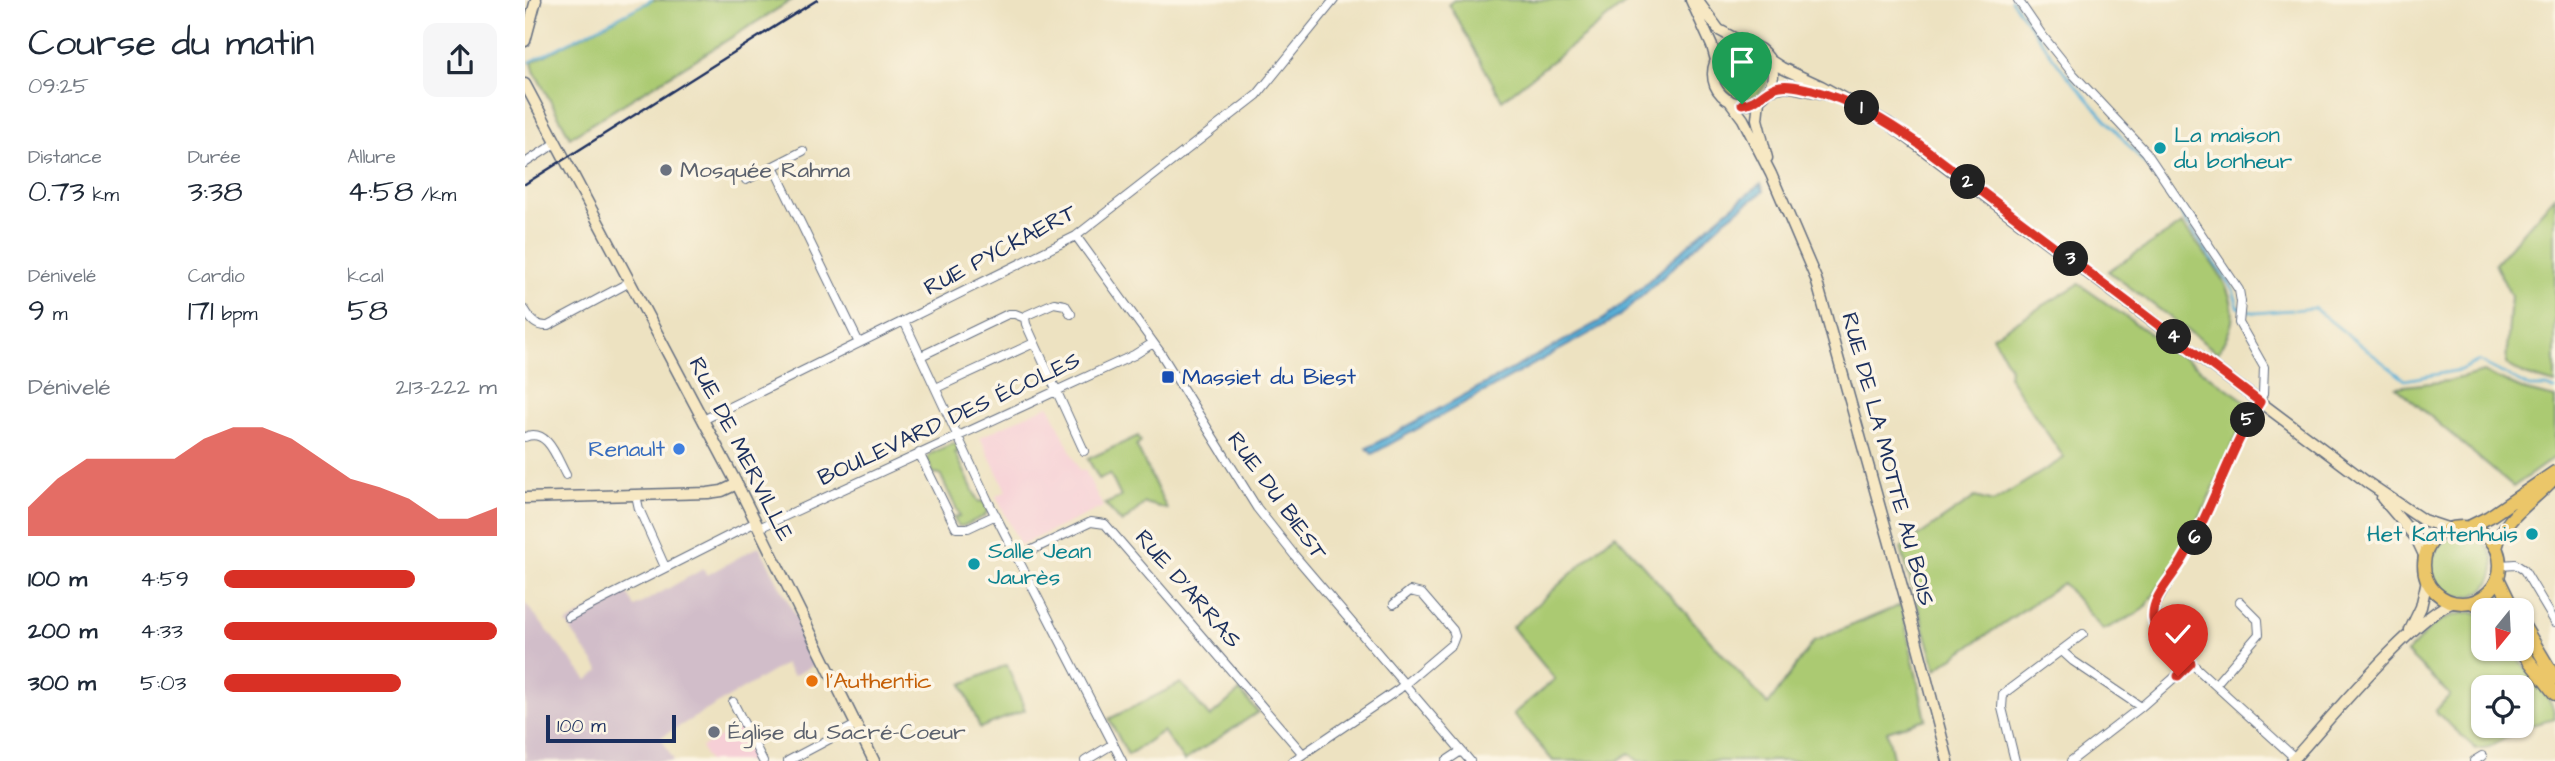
<!DOCTYPE html>
<html lang="fr">
<head>
<meta charset="utf-8">
<style>
  :root { --surface:#fff; --page:#f6f6f7; --text:#1f2937; --muted:#747a83; --accent:#d93025 }
  body { margin:0; font-family:"Architects Daughter",sans-serif; background:var(--page); color:var(--text); height:100vh; display:flex; flex-direction:column; font-size:26px; white-space:nowrap }
  * { box-sizing:border-box; margin:0 }
  p { font-size:23px; color:var(--muted) }
  .icon { flex:none; width:38px; height:38px; fill:none; stroke:currentColor; stroke-width:2; stroke-linecap:round; stroke-linejoin:round }
  .map { position:relative; flex:1; overflow:hidden }
  .sheet { display:flex; flex-direction:column; background:var(--surface); width:525px }
  .sheet>* { flex:none }
  .needle { width:46px; rotate:198deg }
  .buttons { position:absolute; left:1946px; top:598px; display:grid; gap:14px }
  .buttons a { display:grid; place-items:center; width:63px; height:63px; border-radius:14px; background:var(--surface); box-shadow:0 2px 5px #0004; font-size:35px }
  .scale { position:absolute; left:21px; bottom:18px; width:130px; box-sizing:border-box; padding-left:7px; border:4px solid #1b2f5e; border-top:0; font-size:19px; line-height:24px; white-space:nowrap; color:#1b2f5e; -webkit-text-stroke:5px #fcf5e5; paint-order:stroke }
  .pin { position:absolute; display:grid; place-items:center; width:60px; height:60px; color:#fff; margin:-72px -30px; border-radius:50% 50% 50% 0; rotate:-45deg; box-shadow:0 0 7px #0007 }
  .pin .icon { rotate:45deg }
  .km { position:absolute; width:35px; height:35px; margin:-18px; border-radius:50%; background:#222; color:#fff; font-size:19px; line-height:35px; text-align:center }
  .round { display:grid; place-items:center; flex:none; width:74px; height:74px; border-radius:14px; background:var(--page) }
  .summary { display:flex; align-items:center; justify-content:space-between; height:119px; padding:0 28px }
  h1 { font-size:38px; font-weight:600; line-height:52px }
  .stats { display:grid; grid-template-columns:repeat(3,1fr); gap:10px; height:119px; padding:7px 28px }
  .stats div { display:grid; align-content:center }
  .stats b { font-size:30px; font-weight:600 }
  .stats small { font-size:19px; font-weight:400 }
  .stats p { font-size:19px }
  .chart { height:196px; padding:14px 28px }
  .chart p { display:flex; justify-content:space-between }
  .chart svg { width:100%; height:126px; margin-top:7px; fill:var(--accent); opacity:.7 }
  ul { padding:0 28px; list-style:none; font-size:23px }
  li { display:grid; grid-template-columns:112px 84px 1fr; align-items:center; height:52px }
  li i { height:18px; border-radius:9px; background:var(--accent) }
  main { display:flex; flex:1; min-height:0 }
  .map>svg:first-child { display:block }
  .built { fill:#f6cfd6 }
  .industrial { fill:#d1bdc9 }
  .green { fill:#abca72; stroke:#637c68; stroke-width:2; fill-rule:evenodd }
  .water { fill:#5aafd6; stroke:#3a6f9a; stroke-width:2 }
  .lines { fill:none; stroke-linecap:round; stroke-linejoin:round }
  .stream { stroke:#5aafd6; stroke-width:2.5 }
  .street-casing { stroke:#646e81; stroke-width:10 }
  .secondary-casing { stroke:#646e81; stroke-width:13 }
  .primary-casing { stroke:#646e81; stroke-width:15 }
  .street { stroke:#fff; stroke-width:8 }
  .secondary { stroke:#f7e8c3; stroke-width:10 }
  .primary { stroke:#ebc669; stroke-width:12 }
  .rail { stroke:#1b2f5e; stroke-width:2.5 }
  .route-casing { stroke:#fff; stroke-width:14 }
  .route { stroke:#d93025; stroke-width:9 }
  .culture-dot { fill:#0f9aa8; stroke:#fcf5e5; stroke-width:2.5 }
  .worship-dot { fill:#6b7280; stroke:#fcf5e5; stroke-width:2.5 }
  .transit-dot { fill:#1a4fb4; stroke:#fcf5e5; stroke-width:2.5 }
  .shop-dot { fill:#3f7fe0; stroke:#fcf5e5; stroke-width:2.5 }
  .food-dot { fill:#e8710a; stroke:#fcf5e5; stroke-width:2.5 }
  .labels { text-anchor:middle; dominant-baseline:central; stroke-width:7; stroke-linejoin:round; paint-order:stroke }
  .culture-label { font-size:23px; fill:#0d838f; stroke:#fcf5e5; text-anchor:start }
  .worship-label { font-size:23px; fill:#5b616d; stroke:#fcf5e5; text-anchor:start }
  .street-label { font-size:23px; fill:#1b2f5e; stroke:#fcf5e5 }
  .transit-label { font-size:23px; fill:#164399; stroke:#fcf5e5; text-anchor:start }
  .shop-label { font-size:23px; fill:#366cbe; stroke:#fcf5e5; text-anchor:end }
  .food-label { font-size:23px; fill:#c56008; stroke:#fcf5e5; text-anchor:start }
</style>
</head>
<body>
<main>
<section class="sheet">
<div class="summary"><div><h1>Course du matin</h1><p>09:25</p></div><a class="round"><svg class="icon" aria-label="share" viewBox="0 0 24 24"><path d="M12 15V3M7 8l5-5 5 5M5 13v7h14v-7"/></svg></a></div>
<div class="stats">
<div><p>Distance</p><b>0.73<small> km</small></b></div>
<div><p>Durée</p><b>3:38</b></div>
<div><p>Allure</p><b>4:58<small> /km</small></b></div>
</div>
<div class="stats">
<div><p>Dénivelé</p><b>9<small> m</small></b></div>
<div><p>Cardio</p><b>171<small> bpm</small></b></div>
<div><p>kcal</p><b>58</b></div>
</div>
<div class="chart"><p><span>Dénivelé</span>213–222 m</p>
<svg viewBox="0 0 160 44" preserveAspectRatio="none"><path d="M0 44V34L10 24L20 17L30 17L40 17L50 17L60 10L70 6L80 6L90 10L100 17L110 24L120 27L130 31L140 38L150 38L160 34V44z"/></svg>
</div>
<ul>
<li><b>100 m</b>4:59<i style="width:70%"></i></li>
<li><b>200 m</b>4:33<i style="width:100%"></i></li>
<li><b>300 m</b>5:03<i style="width:65%"></i></li>
</ul>
</section>
<div class="map">
<svg width="2030" height="761" viewBox="0 0 2030 761">
  <rect width="100%" height="100%" fill="#fcf5e5"/>
  <filter id="ink" filterUnits="userSpaceOnUse"><feTurbulence type="fractalNoise" baseFrequency=".0143" numOctaves="2"/><feDisplacementMap in="SourceGraphic" scale="14" xChannelSelector="R" yChannelSelector="G"/><feConvolveMatrix kernelMatrix="1 2 1 2 8 2 1 2 1" color-interpolation-filters="sRGB"/></filter>
  <filter id="wash" filterUnits="userSpaceOnUse"><feTurbulence type="fractalNoise" baseFrequency=".00686" numOctaves="4" result="noise"/><feDisplacementMap in="SourceGraphic" scale="28" xChannelSelector="R" yChannelSelector="G"/><feGaussianBlur stdDeviation="1.57" result="paint"/><feColorMatrix in="noise" values="0 0 0 0 0 0 0 0 0 0 0 0 0 0 0 0 0 1.4 0 .05"/><feComposite in="paint" operator="in"/></filter>
  <g filter="url(#wash)">
    <rect width="100%" height="100%" fill="#ede2c1"/>
    <path class="built" d="M524 405 555 471 560 470 578 507 495 545 471 496 481 491 455 437Z
      M214 727 231 761H183L176 747Z"/>
    <path class="industrial" d="M234 546 295 662 268 676 260 664 136 737 149 761H0V603L62 680 75 671 41 623 101 590 110 607 178 569 182 575Z"/>
    <path class="green" d="M127 0H267L45 137 9 71 7 62Z
      M929 0H1105L977 100 924 4Z
      M1193 74a25 25 0 1 1 50 0a25 25 0 1 1-50 0Z
      M2030 196V384L2000 375 1981 364 1986 296 1970 264Z
      M1657 224C1677 251 1719 293 1705 329 1702 337 1697 345 1693 353L1583 271Z
      M1554 284 1726 405 1660 550 1620 607 1610 615 1578 630 1538 583 1411 669 1376 548 1450 497 1468 502 1539 458 1483 376 1485 368 1468 336Z
      M1959 372 2001 391 2030 398V457L1988 487 1871 387 1923 381Z
      M613 436 616 442 611 445 642 509 620 503 597 523 580 504 596 497 585 474 574 479 563 459Z
      M428 443 432 445 437 452H430L453 501 460 502 463 509 460 516 438 526H433L428 517 435 516 415 474 408 473 402 460 405 454Z
      M1090 534 1243 705 1289 641 1376 605 1401 719 1362 731 1369 761H1113L1104 753 1093 761H1028L988 714 1030 679 987 627Z
      M1907 566a31 31 0 1 1 62 0a31 31 0 1 1-62 0Z
      M1946 612 1958 616V649H1986C1999 670 2030 695 2030 719L2002 726 1964 747 1951 749 1910 711 1925 695 1882 653C1905 629 1911 616 1946 612ZM1958 688H1997V726H1958Z
      M482 665 500 710 455 728 437 684Z
      M656 683 685 717 715 691 733 712 659 761 638 731 603 755 584 719Z"/>
    <path class="water" d="M1236 184 1239 191 1201 219 1094 317 847 454 842 448 1079 319C1133 276 1180 225 1236 184Z"/>
    <g class="lines">
      <path class="stream" d="M1486 0 1540 73 1626 171 1699 276 1708 289 1713 307 1731 313 1789 308 1880 380 1935 370 1954 361 2004 387H2022L2030 390
        M5 62 127 0"/>
    </g>
  </g>
  <g filter="url(#ink)">
    <g class="lines">
      <defs>
        <path id="street" d="M1493 0 1517 35 1549 75 1621 152 1714 290 1716 302 1714 323 1739 367 1738 394 1716 433 1671 536 1631 604 1629 623 1642 641 1770 758
          M0 163 31 143
          M248 166 334 343
          M221 180 278 151
          M551 236 635 352 732 508 770 556 945 761
          M0 310C6 320 11 327 23 326L105 282
          M500 318 501 324 559 451
          M379 321 463 501 597 761
          M396 356 483 314H490L500 318 502 315 529 303 540 305 546 314
          M411 388 509 343
          M178 420 551 236 732 95 809 0
          M0 437C23 427 32 459 41 475
          M394 453 431 528H443L471 515
          M111 495 114 509 140 567
          M234 528 609 355 628 343
          M492 557 566 522 580 524 778 754
          M1976 565 1990 564 1999 570 2030 622
          M43 617 231 522
          M1537 651 1548 661 1616 707
          M1690 685 1734 634 1733 620 1715 602
          M208 702 238 761
          M263 761 331 725
          M560 761 588 744
          M768 761 874 689 927 644 930 636 928 630 897 594 885 591 869 604
          M921 761 936 751
          M1490 761 1477 708 1478 694 1558 634
          M1546 761 1616 707 1666 663
          M1949 761 1957 756"/>
        <path id="secondary" d="M1166 0 1187 46 1191 60
          M1172 0 1194 30 1220 44
          M0 41 11 0
          M1188 74a30 30 0 1 1 60 0a30 30 0 1 1-60 0Z
          M1243 59 1257 68 1296 86 1363 123 1843 483 1898 520 1925 529
          M0 84 212 484 349 761
          M1243 90 1261 86 1300 94
          M1204 100 1218 119 1246 174 1291 279 1380 597 1423 761
          M1234 100 1232 119 1242 158
          M0 498 183 493 197 491 212 484
          M1857 498 1891 538 1900 557
          M1885 630 1896 607 1902 580
          M1767 761C1798 727 1892 612 1930 602"/>
        <path id="primary" d="M1899 565a38 38 0 1 1 76 0a38 38 0 1 1-76 0Z
          M1944 527 1964 517 2030 472
          M1971 548C1979 516 2008 502 2028 479
          M1973 578 1989 611
          M1947 602 1963 611
          M1997 623 2030 678
          M1995 649 2030 694"/>
      </defs>
      <use href="#street" class="street-casing"/>
      <use href="#secondary" class="secondary-casing"/>
      <use href="#primary" class="primary-casing"/>
      <use href="#street" class="street"/>
      <use href="#secondary" class="secondary"/>
      <use href="#primary" class="primary"/>
      <path class="rail" d="M0 184 292 0"/>
    </g>
  </g>
  <g class="lines" filter="url(#ink)">
    <defs>
      <path id="route" d="M1217 104C1234 103 1240 88 1255 86 1266 84 1277 88 1287 90 1328 101 1360 120 1394 144L1735 402C1703 452 1688 510 1657 561 1647 578 1626 598 1628 618 1630 637 1654 651 1666 663L1653 676"/>
    </defs>
    <use href="#route" class="route-casing"/>
    <use href="#route" class="route"/>
  </g>
  <g class="culture-dot">
    <circle cx="1635" cy="148" r="7"/>
    <circle cx="2007" cy="534" r="7"/>
    <circle cx="449" cy="564" r="7"/>
  </g>
  <g class="worship-dot">
    <circle cx="141" cy="170" r="7"/>
    <circle cx="189" cy="732" r="7"/>
  </g>
  <rect class="transit-dot" x="636" y="370" width="14" height="14" rx="3.5"/>
  <circle class="shop-dot" cx="154" cy="449" r="7"/>
  <circle class="food-dot" cx="287" cy="681" r="7"/>
  <g class="labels">
    <g class="culture-label">
      <text x="1649" y="135">La maison<tspan x="1649" dy="26">du bonheur</tspan></text>
      <text x="1993" y="534" text-anchor="end">Het Kattenhuis</text>
      <text x="463" y="551">Salle Jean<tspan x="463" dy="26">Jaurès</tspan></text>
    </g>
    <g class="worship-label">
      <text x="155" y="170">Mosquée Rahma</text>
      <text x="203" y="732">Église du Sacré-Coeur</text>
    </g>
    <g class="street-label">
      <text transform="translate(475 250) rotate(-28)">RUE PYCKAERT</text>
      <text transform="translate(424 419) rotate(-25)">BOULEVARD DES ÉCOLES</text>
      <text transform="translate(216 449) rotate(63)">RUE DE MERVILLE</text>
      <text transform="translate(1363 459) rotate(75)">RUE DE LA MOTTE AU BOIS</text>
      <text transform="translate(752 496) rotate(54)">RUE DU BIEST</text>
      <text transform="translate(663 589) rotate(49)">RUE D'ARRAS</text>
    </g>
    <g class="transit-label">
      <text x="657" y="377">Massiet du Biest</text>
    </g>
    <g class="shop-label">
      <text x="140" y="449">Renault</text>
    </g>
    <g class="food-label">
      <text x="301" y="681">l’Authentic</text>
    </g>
  </g>
</svg>
<div class="buttons">
<a><svg class="needle" viewBox="-14 -14 28 28"><path d="M0-13l5 13h-10z" fill="#e53935"/><path d="M0 13l5-13h-10z" fill="#747a83"/></svg></a>
<a><svg class="icon" aria-label="locate" viewBox="0 0 24 24"><circle cx="12" cy="12" r="6"/><path d="M12 2v4M12 18v4M2 12h4M18 12h4"/></svg></a>
</div>
<div class="scale">100 m</div>
<div class="pin" style="left:1217px;top:104px;background:#1e9e55"><svg class="icon" aria-label="arrive" viewBox="0 0 24 24"><path d="M6 21V4h12l-3 4 3 4H6"/></svg></div>
<div class="pin" style="left:1653px;top:676px;background:#d93025"><svg class="icon" aria-label="check" viewBox="0 0 24 24"><path d="M5 12l5 5 9-10"/></svg></div>
<b class="km" style="left:1337px;top:108px">1</b>
<b class="km" style="left:1443px;top:182px">2</b>
<b class="km" style="left:1546px;top:259px">3</b>
<b class="km" style="left:1649px;top:337px">4</b>
<b class="km" style="left:1723px;top:420px">5</b>
<b class="km" style="left:1670px;top:538px">6</b>
</div>
</main>
</body>
</html>
